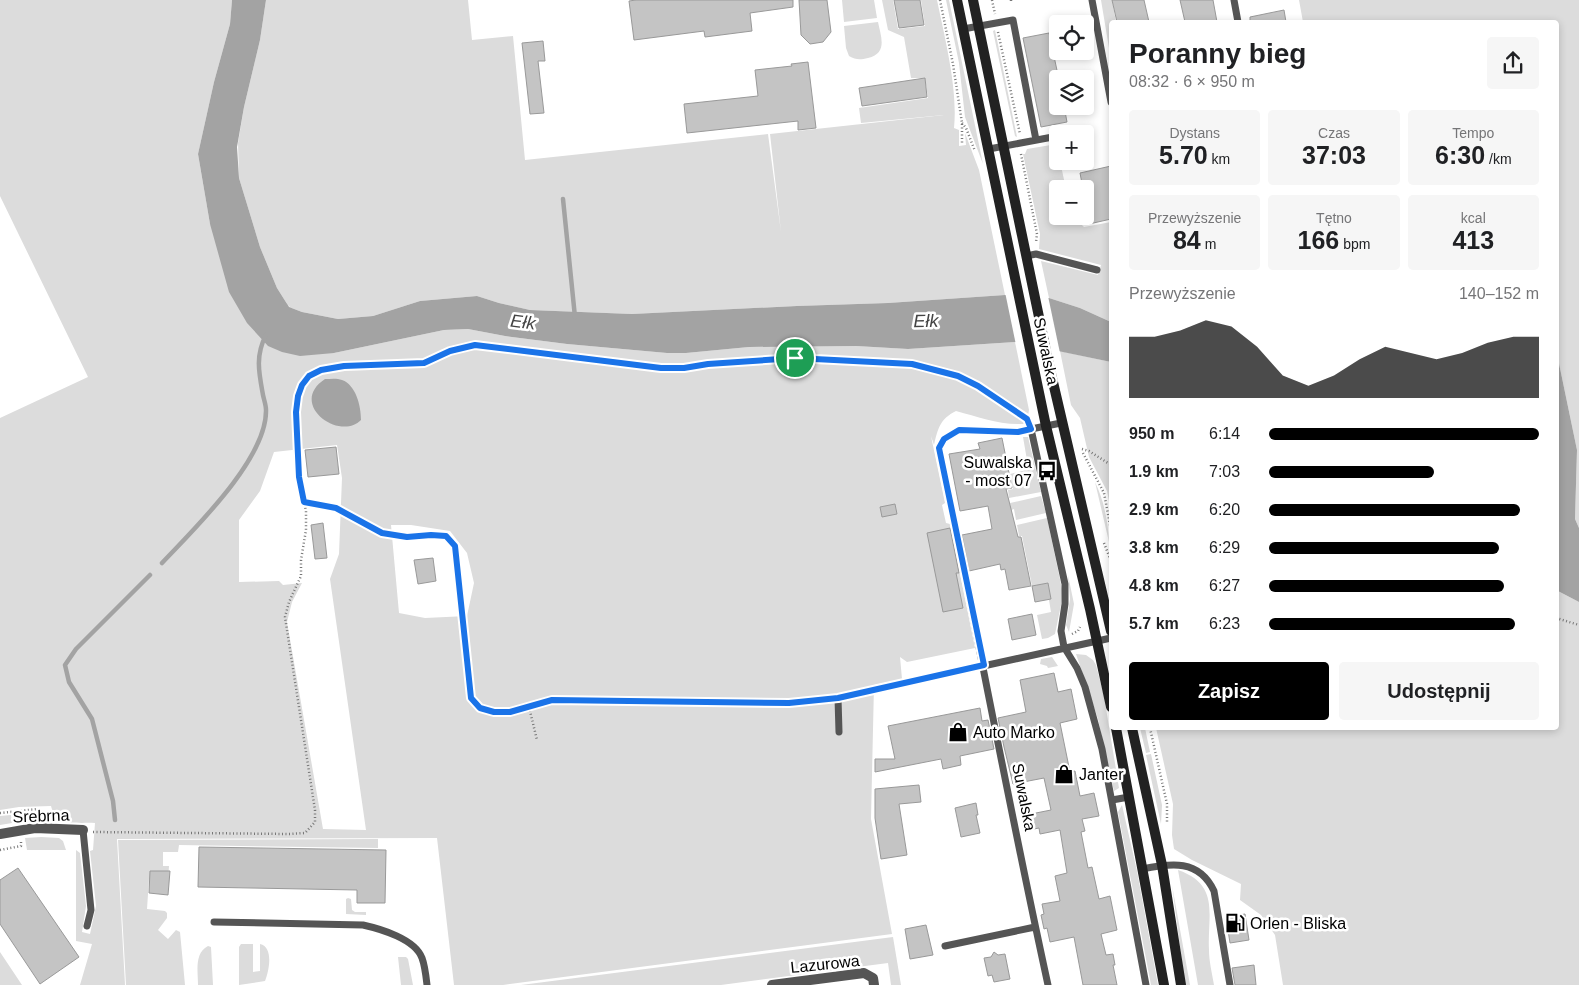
<!DOCTYPE html>
<html lang="pl">
<head>
<meta charset="utf-8">
<style>
  :root { --surface:#fff; --page:#f6f6f6; --text:#202124; --muted:#757577; --accent:#000 }
  body { margin:0; font-family:Helvetica,sans-serif; background:var(--page); color:var(--text); height:100vh; display:flex; flex-direction:column; font-size:19px; white-space:nowrap }
  * { box-sizing:border-box; margin:0 }
  p { font-size:16px; color:var(--muted) }
  .icon { flex:none; width:28px; height:28px; fill:none; stroke:currentColor; stroke-width:2; stroke-linecap:round; stroke-linejoin:round }
  .map { position:relative; flex:1; overflow:hidden }
  .sheet { position:absolute; left:1109px; top:20px; width:450px; height:710px; display:flex; flex-direction:column; background:var(--surface); border-radius:5px; box-shadow:0 2px 8px #0003 }
  .sheet>* { flex:none }
  .buttons { position:absolute; left:1049px; top:15px; display:grid; gap:10px }
  .buttons a { display:grid; place-items:center; width:45px; height:45px; border-radius:5px; background:var(--surface); box-shadow:0 2px 8px #0003; font-size:25px }
  .pin { position:absolute; display:grid; place-items:center; width:42px; height:42px; color:#fff; margin:-21px; border:2px solid #fff; border-radius:50%; box-shadow:0 1px 5px #0007 }
  .round { display:grid; place-items:center; flex:none; width:52px; height:52px; border-radius:5px; background:var(--page) }
  .overview { display:flex; align-items:center; justify-content:space-between; height:85px; padding:0 20px }
  h1 { font-size:28px; font-weight:700; line-height:38px }
  .stats { display:grid; grid-template-columns:repeat(3,1fr); gap:8px; height:85px; padding:5px 20px }
  .stats div { display:grid; align-content:center; border-radius:5px; background:var(--page); text-align:center }
  .stats b { font-size:25px; font-weight:700 }
  .stats small { font-size:14px; font-weight:400 }
  .stats p { font-size:14px }
  .chart { height:140px; padding:10px 20px }
  .chart p { display:flex; justify-content:space-between }
  .chart svg { width:100%; height:90px; margin-top:5px; fill:var(--accent); opacity:.7 }
  .cta { display:flex; gap:10px; margin-top:auto; padding:10px 20px }
  .cta a { flex:1; height:58px; border-radius:5px; background:var(--accent); color:#fff; font-size:20px; font-weight:700; line-height:58px; text-align:center }
  .cta a+a { background:var(--page); color:var(--text) }
  ul { padding:0 20px; list-style:none; font-size:16px }
  li { display:grid; grid-template-columns:80px 60px 1fr; align-items:center; height:38px }
  li i { height:12px; border-radius:6px; background:var(--accent) }
  .map>svg:first-child { display:block }
  .green { fill:#dcdcdc; fill-rule:evenodd }
  .water { fill:#a3a3a3 }
  .pier { fill:#fff }
  .lines { fill:none; stroke-linecap:round; stroke-linejoin:round }
  .stream { stroke:#a3a3a3; stroke-width:4.5 }
  .building { fill:#c4c4c4; stroke:#999 }
  .path { stroke:#777; stroke-width:2.5; stroke-dasharray:1 2.5; stroke-linecap:butt }
  .lane { stroke:#555; stroke-width:7 }
  .street { stroke:#555; stroke-width:10 }
  .secondary { stroke:#222; stroke-width:10 }
  .route-casing { stroke:#fff; stroke-width:10 }
  .route { stroke:#1a73e8; stroke-width:6 }
  .labels { text-anchor:middle; dominant-baseline:central; stroke-width:5; stroke-linejoin:round; paint-order:stroke }
  .street-label { font-size:16px; fill:#000; stroke:#fff }
  .poi-label { font-size:16px; fill:#000; stroke:#fff; text-anchor:start }
  .water-label { font-size:18px; font-style:italic; fill:#444; stroke:#fff }
</style>
</head>
<body>
<div class="map">
<svg width="1579" height="985" viewBox="0 0 1579 985">
  <rect width="100%" height="100%" fill="#fff"/>
  <path class="green" d="M0 0H232L230 24 214 82 198 154 210 224 334 353 444 330 468 329 505 336 567 344 667 353H686L749 347 856 346 908 349 1015 342 1029 410 1027 421 1024 424C999 425 979 417 956 411 940 419 938 428 934 445L931 436 945 503 942 505 946 523 950 524 975 648 907 662 900 657 902 679 874 685 871 819 892 934 503 985H454L437 838 117 839 125 985H80L92 944 76 941V850L80 853 86 906 82 932 90 934 96 906 90 851 93 850 95 823C78 822 56 827 51 806L19 807 0 810V418L88 377 0 196ZM337 445 342 478 339 554 330 579 366 830 323 829 287 622 292 602 302 583 283 585 279 581 239 582V520L260 491 274 452ZM391 525H411L450 531 467 553 474 583 467 616 425 618 399 613Z
    M266 0H468L472 40 513 36 525 160 768 134 781 232 770 134 944 115 861 123 859 108 928 98 925 78H911L904 37 888 30 882 0H893L898 29 925 26 921 0H937C945 39 958 89 954 128L959 130V146L966 145 965 133 979 170 1005 295 888 303 797 306 632 314 530 310 499 303 477 296 420 301 373 316 338 319 302 312 289 307 277 288 260 247 239 178 238 143 244 107 260 40Z
    M842 0H874L877 18 844 22Z
    M946 0H949L983 164 965 117 959 63Z
    M1101 0H1112L1116 22H1111V60Z
    M1299 0H1579V528L1575 519 1577 450 1556 349V22H1303Z
    M878 22C881 37 888 53 868 58 860 60 856 60 849 56L846 48 844 26Z
    M995 30 1017 137 1015 136 993 31Z
    M1057 144 1058 161H1060L1066 189H1058V216H1073L1084 227 1111 222V322L1080 308 1049 298 1041 261 1098 275 1101 265 1039 249 1040 234 1023 154H1025L1027 149Z
    M1060 351 1111 362V511L1107 491 1089 457 1080 418 1071 405Z
    M1023 437H1028L1041 492 1009 498 1008 490 1013 489 1010 474 1026 470 1028 466Z
    M1095 482C1104 501 1108 521 1109 542Z
    M1041 496 1046 513 1016 520 1014 509 1011 510 1010 503Z
    M1047 518 1062 589 1061 605 1055 634 1048 638 1042 639 1037 615 1051 612 1049 600 1051 599 1048 583 1032 586 1022 536H1019L1017 525Z
    M1068 575 1074 604 1069 632 1066 625 1070 599Z
    M1556 590 1579 602V985H1283L1275 935 1261 915 1240 900 1241 884 1192 860 1174 849 1172 835 1173 804 1156 728H1556Z
    M1076 654 1086 655 1093 660 1096 665 1104 696 1119 788 1114 791 1098 719Z
    M1052 657 1058 666 1048 668 1047 666 1040 664 1041 659Z
    M1140 728H1145L1150 752 1146 753Z
    M1151 754 1162 805 1161 824 1146 755Z
    M1122 805 1137 871 1158 985H1151L1118 812Z
    M11 815 12 823 0 825V816Z
    M41 837 59 838 63 841 66 850H27L25 838Z
    M378 839V848L179 845 178 852H163V866H169L168 880 149 879 147 909 165 911 167 913V918L158 930 168 939 176 930 180 932 185 985H126L118 840Z
    M1178 870C1221 885 1207 916 1209 950 1209 961 1212 973 1214 985H1198Z
    M1172 885 1190 985H1185Z
    M348 898 351 899 352 910 355 912H366V915L346 914V899Z
    M893 937 901 985H891L888 963 721 985H521Z
    M241 944H253V972L260 971V944C274 947 269 971 265 981L239 985V947Z
    M208 946 211 947 213 985H198C198 972 194 953 208 946Z
    M0 952 22 985H0Z
    M398 957H406L408 959 413 985H401Z"/>
  <path class="water" d="M232 0H266L260 40 244 107 237 147 239 178 260 247 277 288 289 307 302 312 338 319 373 316 420 301 477 296 499 303 530 310 632 314 797 306 888 303 1005 295 1049 298 1080 308 1111 322V362L1015 342 908 349 856 346 749 347 686 353H667L567 344 505 336 468 329 444 330 334 353 300 356 282 352 268 346 247 323 229 292 210 224 198 154 214 82 230 24Z
    M1556 349 1577 450 1575 519 1579 528V602L1556 590Z
    M325 379C330 379 337 378 342 380 356 385 361 406 361 420 340 442 287 404 325 379Z"/>
  <path class="pier" d="M1005 292 1048 296 1060 353 1016 345Z"/>
  <g class="lines">
    <path class="stream" d="M563 199 575 317
      M162 563C194 529 267 459 266 410 266 405 264 400 263 395 259 373 255 356 266 335
      M115 820 113 801 92 719 69 682 65 665 76 649 150 575"/>
  </g>
  <path class="building" d="M636 0H793V7L750 13 752 31 705 37 704 31 634 40 629 1Z
    M799 0H827L831 32 823 42 810 44 801 35Z
    M894 0H920L924 25 899 28Z
    M1112 0H1144L1149 22H1117Z
    M1180 0H1213L1217 22H1185Z
    M1284 10 1286 22H1250V17Z
    M1049 33 1058 75V106H1064L1067 122 1041 127 1023 38Z
    M543 41 545 61H538L544 113 530 114 522 43Z
    M808 62 816 128 798 130V121L687 133 684 104 758 96 755 70 792 66 791 64Z
    M925 78 927 97 862 106 859 88Z
    M1111 166V219L1089 224 1085 200V189H1083L1080 173Z
    M1002 438 1012 488 1006 489 1018 537H1021L1031 586 1009 590 1005 569 1001 570 1000 564 969 571 962 535 992 529 988 506 960 511 949 454 980 449 978 443Z
    M336 447 339 474 308 477 305 450Z
    M895 504 897 514 882 517 880 507Z
    M323 523 327 558 315 559 311 525Z
    M950 528 959 573H956L963 608 943 612 927 533Z
    M433 558 436 581 418 584 414 560Z
    M1048 583 1051 599 1035 602 1032 586Z
    M1032 614 1036 635 1012 640 1008 619Z
    M1054 673 1058 692 1071 689 1077 719 1060 723 1070 772 1075 771 1080 796 1094 793 1099 816 1082 819 1085 831 1081 832 1088 868 1092 867 1099 899 1110 896 1117 930 1101 934 1106 955 1113 954 1115 965H1113L1117 985H1083L1074 937 1050 942 1047 928 1044 929 1041 915 1044 914 1042 904 1060 901 1055 876 1067 873 1060 830 1040 834 1039 828 1024 831 1021 816 1051 810 1044 778 1013 784 1004 747 998 718 1026 712 1020 680Z
    M980 708 982 721 988 720 994 749 960 756 961 765 943 769 941 759 875 772V759H895L888 726Z
    M919 785 921 802 899 804 907 855 881 859 875 818V789Z
    M976 803 978 815H976L980 833 961 837 955 808Z
    M199 847 386 850 385 903H357V890L198 887Z
    M18 868 79 957 40 984 0 924V880Z
    M150 871H170L168 895 149 893Z
    M1245 914 1249 940 1230 943 1226 917Z
    M926 925 933 955 910 959 905 929Z
    M994 952 998 955 1005 954 1010 979 994 982 992 975 988 976 984 958 991 957Z
    M1254 965 1256 985H1235L1232 968Z"/>
  <g class="lines">
    <path class="path" d="M940 0 953 64 962 123V143
      M992 0 995 14
      M1011 0V1
      M998 32 1020 134
      M962 123 966 128 975 151
      M1021 154 1037 234 1036 242
      M1082 449 1089 451 1111 465
      M1083 453 1104 493 1111 530
      M304 502 336 508 382 533 407 537 431 535 447 536 455 546 471 697 480 708 494 713 510 712 552 700 789 703 827 700
      M1104 543 1111 561
      M1556 618 1579 625
      M1072 634 1078 631 1080 627
      M529 707 537 740
      M1150 728 1167 804V824
      M15 811 16 820
      M0 813 38 809
      M93 832 290 834 305 833 315 822V810L285 617 289 602 301 576V560L306 530V511L299 477 296 412 298 397 302 385 309 376 321 370 344 366 424 363 450 351 475 345 661 368H685L708 364 795 358 912 364 958 376 978 386 1027 419
      M0 850 21 846V842"/>
    <path class="lane" d="M1092 0 1111 102
      M1234 0 1238 22
      M963 29 1013 20 1036 140
      M1069 134 1085 131
      M989 149 1058 136
      M1026 256 1036 254 1097 270
      M1061 423 1031 429 1065 584V604L1061 631 1064 647 1077 668 1085 687 1102 749 1146 985
      M1031 429 1018 432 959 430 944 439 939 448C976 627 1009 807 1048 985
      M839 732 838 698 1111 638
      M1112 800 1129 797
      M83 830 91 910 87 926
      M1142 869C1171 863 1199 859 1214 891L1230 985
      M214 922 363 925C381 929 415 939 422 958 425 966 426 976 427 985
      M945 946 1035 927"/>
    <path class="street" d="M0 834 35 828 83 830
      M772 985 864 973 873 978 874 985"/>
    <path class="secondary" d="M957 0 1046 426 1090 609 1111 707
      M973 0 1049 365 1111 631
      M1116 728 1164 985
      M1132 728 1162 865 1181 985"/>
  </g>
  <g class="lines">
    <defs>
      <path id="route" d="M475 345 661 368H684L708 364 795 358 912 364 958 376 978 386 1027 419 1031 429 1018 432 959 430 944 439 939 448 984 665 838 698 789 703 552 700 510 712H494L480 708 471 698 455 546 446 536 431 535 407 537 382 533 336 508 304 502 299 477 296 412 298 396 302 385 309 376 321 370 344 366 424 363 450 351Z"/>
    </defs>
    <use href="#route" class="route-casing"/>
    <use href="#route" class="route"/>
  </g>
  <defs>
    <symbol id="bus-bare" viewBox="-9 -9 18 18"><path d="M-5-6H5V4H4V6H2V4H-2V6H-4V4H-5ZM-3.5-4V0h7V-4ZM-3.5 1.2v1.5H-2V1.2ZM2 1.2v1.5H3.5V1.2Z" fill="#000" stroke="#fff" stroke-width="2.5" paint-order="stroke"/></symbol>
    <symbol id="shop-bare" viewBox="-9 -9 18 18"><path d="M-5-2.5h2.3a2.7 3.5 0 0 1 5.4 0H5L5.5 6h-11ZM-1.5-2.5h3a1.5 2.3 0 0 0-3 0Z" fill="#000" stroke="#fff" stroke-width="2.5" paint-order="stroke"/></symbol>
    <symbol id="fuel-bare" viewBox="-9 -9 18 18"><path d="M-5.5-6h7V0h2V4h1.3V-2.5L3-4.5l.8-.8L6-3V5H2.5V1h-1V6h-7ZM-4.2-4.7v3.2H.2V-4.7Z" fill="#000" stroke="#fff" stroke-width="2.5" paint-order="stroke"/></symbol>
  </defs>
  <g fill-rule="evenodd">
    <use href="#bus-bare" x="1033" y="457" width="28" height="28"/>
    <use href="#shop-bare" x="944" y="718" width="28" height="28"/>
    <use href="#shop-bare" x="1050" y="760" width="28" height="28"/>
    <use href="#fuel-bare" x="1221" y="909" width="28" height="28"/>
  </g>
  <g class="labels">
    <g class="street-label">
      <text transform="translate(1046 351) rotate(78)">Suwalska</text>
      <text transform="translate(1024 797) rotate(79)">Suwalska</text>
      <text transform="translate(41 816) rotate(-2)">Srebrna</text>
      <text transform="translate(825 964) rotate(-6)">Lazurowa</text>
    </g>
    <g class="poi-label">
      <text x="1032" y="462" text-anchor="end">Suwalska<tspan x="1032" dy="18">- most 07</tspan></text>
      <text x="973" y="732">Auto Marko</text>
      <text x="1079" y="774">Janter</text>
      <text x="1250" y="923">Orlen - Bliska</text>
    </g>
    <g class="water-label">
      <text transform="translate(926 321) rotate(-1)">Ełk</text>
      <text transform="translate(523 322) rotate(7)">Ełk</text>
    </g>
  </g>
</svg>
<div class="buttons">
<a><svg class="icon" aria-label="locate" viewBox="0 0 24 24"><circle cx="12" cy="12" r="6"/><path d="M12 2v4M12 18v4M2 12h4M18 12h4"/></svg></a>
<a><svg class="icon" aria-label="layers" viewBox="0 0 24 24"><path d="M12 4l9 5-9 5-9-5zM3 14l9 5 9-5"/></svg></a>
<a>+</a>
<a>−</a>
</div>
<div class="pin" style="left:795px;top:358px;background:#1e9e55"><svg class="icon" aria-label="arrive" viewBox="0 0 24 24"><path d="M6 21V4h12l-3 4 3 4H6"/></svg></div>
<section class="sheet">
<div class="overview"><div><h1>Poranny bieg</h1><p>08:32 · 6 × 950 m</p></div><a class="round"><svg class="icon" aria-label="share" viewBox="0 0 24 24"><path d="M12 15V3M7 8l5-5 5 5M5 13v7h14v-7"/></svg></a></div>
<div class="stats">
<div><p>Dystans</p><b>5.70<small> km</small></b></div>
<div><p>Czas</p><b>37:03</b></div>
<div><p>Tempo</p><b>6:30<small> /km</small></b></div>
</div>
<div class="stats">
<div><p>Przewyższenie</p><b>84<small> m</small></b></div>
<div><p>Tętno</p><b>166<small> bpm</small></b></div>
<div><p>kcal</p><b>413</b></div>
</div>
<div class="chart"><p><span>Przewyższenie</span>140–152 m</p>
<svg viewBox="0 0 160 44" preserveAspectRatio="none"><path d="M0 44V14L10 14L20 11L30 6L40 9L50 19L60 33L70 38L80 33L90 25L100 19L110 22L120 25L130 22L140 17L150 14L160 14V44z"/></svg>
</div>
<ul>
<li><b>950 m</b>6:14<i style="width:100%"></i></li>
<li><b>1.9 km</b>7:03<i style="width:61%"></i></li>
<li><b>2.9 km</b>6:20<i style="width:93%"></i></li>
<li><b>3.8 km</b>6:29<i style="width:85%"></i></li>
<li><b>4.8 km</b>6:27<i style="width:87%"></i></li>
<li><b>5.7 km</b>6:23<i style="width:91%"></i></li>
</ul>
<div class="cta"><a>Zapisz</a><a>Udostępnij</a></div>
</section>
</div>
</body>
</html>
